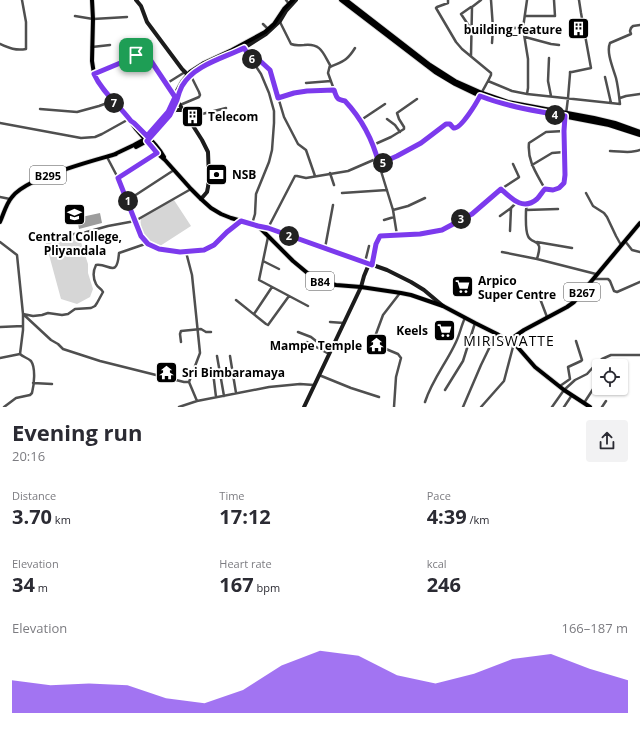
<!DOCTYPE html>
<html lang="en">
<head>
<meta charset="utf-8">
<style>
  :root { --surface:#fff; --page:#f2f2f3; --text:#2b2b33; --muted:#7c7c81; --accent:#7c3aed }
  body { margin:0; font-family:"Open Sans",sans-serif; background:var(--page); color:var(--text); height:100vh; display:flex; flex-direction:column; font-size:15px; white-space:nowrap }
  * { box-sizing:border-box; margin:0 }
  p { font-size:13px; color:var(--muted) }
  .icon { flex:none; width:22px; height:22px; fill:none; stroke:currentColor; stroke-width:2; stroke-linecap:round; stroke-linejoin:round }
  .map { position:relative; height:407px; overflow:hidden }
  .side { display:flex; flex-direction:column; background:var(--surface); flex:1 }
  .side>* { flex:none }
  .tools { position:absolute; left:592px; top:359px; display:grid; gap:8px }
  .tools a { display:grid; place-items:center; width:36px; height:36px; border-radius:4px; background:var(--surface); box-shadow:0 1px 3px #0004; font-size:20px }
  .pin { position:absolute; display:grid; place-items:center; width:34px; height:34px; color:#fff; margin:-17px; border-radius:8px; box-shadow:0 2px 6px #0006 }
  .km { position:absolute; width:20px; height:20px; margin:-10px; border-radius:50%; background:#222; color:#fff; font-size:11px; line-height:20px; text-align:center }
  .round { display:grid; place-items:center; flex:none; width:42px; height:42px; border-radius:4px; background:var(--page) }
  .overview { display:flex; align-items:center; justify-content:space-between; height:68px; padding:0 12px }
  h1 { font-size:22px; font-weight:700; line-height:30px }
  .metrics { display:grid; grid-template-columns:repeat(3,1fr); gap:6px; height:68px; padding:4px 12px }
  .metrics div { display:grid; align-content:center }
  .metrics b { font-size:20px; font-weight:700 }
  .metrics small { font-size:11px; font-weight:400 }
  .metrics p { font-size:11px }
  .chart { height:112px; padding:8px 12px }
  .chart p { display:flex; justify-content:space-between }
  .chart svg { width:100%; height:72px; margin-top:4px; fill:var(--accent); opacity:.7 }
  .map>svg:first-child { display:block }
  .green { fill:#d6d6d6 }
  .water { fill:#9d9d9d }
  .lines { fill:none; stroke-linecap:round; stroke-linejoin:round }
  .primary-casing { stroke:#dbdbdb; stroke-width:5.5 }
  .street { stroke:#4f4f4f; stroke-width:2.5 }
  .secondary { stroke:#1c1c1c; stroke-width:4 }
  .primary { stroke:#000; stroke-width:4 }
  .route-casing { stroke:#fff; stroke-width:8 }
  .route { stroke:#7c3aed; stroke-width:5 }
  .labels { text-anchor:middle; dominant-baseline:central; stroke-width:4; stroke-linejoin:round; paint-order:stroke }
  .shield { fill:#fff; stroke:#4c4c4c; stroke-width:1 }
  .shield-label { font-size:11px; font-weight:bold; fill:#000 }
  .poi-label { font-size:12px; font-weight:bold; fill:#000; stroke:#fff; text-anchor:start }
  .quarter-label { font-size:14px; letter-spacing:1px; fill:#000; stroke:#fff }
</style>
</head>
<body>
<div class="map">
<svg width="640" height="407" viewBox="0 0 640 407">
  <rect width="100%" height="100%" fill="#fff"/>
  <path class="green" d="M174 200 191 226 160 246C145 240 139 234 141 217Z
    M79 236 88 264V273L93 289 90 297 77 304 61 299 45 240Z"/>
  <path class="water" d="M100 213 102 223 79 229 77 218Z"/>
  <g class="lines">
    <defs>
      <path id="primary" d="M92 0 93 19 92 61 94 74 96 79 107 94 129 119 136 129 157 153 165 160 191 189 201 199 211 208 221 214 231 218 252 224 258 226 293 261 311 276 323 282 336 285 361 287 401 293 411 295 443 306 475 323 497 334 511 343H514L535 367 564 390 590 407
        M341 0 435 72 455 84 480 96 493 101 521 108 609 125 640 135
        M346 0 430 65 455 81 482 93 508 102 594 118 615 123 640 132
        M134 123C145 134 157 144 164 157
        M136 147 147 141 158 129
        M115 154 134 145 145 139 160 122 168 112 177 91 182 82 190 72 204 63 232 50 265 32 274 24 284 9 293 0
        M0 222C4 213 6 204 12 197 18 189 27 185 35 181 61 169 88 162 116 154
        M508 341 524 330 567 307 574 302 640 223"/>
    </defs>
    <use href="#primary" class="primary-casing"/>
    <path class="street" d="M286 0 289 4
      M448 0V3L437 7 436 8 456 42 462 49 491 73V75L488 81
      M491 0 493 28 492 43
      M75 16 93 19 127 17
      M525 16H555L554 0
      M280 22 291 44C296 46 299 45 304 45 321 43 323 53 330 65L328 73 337 98 338 99 347 102 361 120 373 145 393 210 397 235
      M263 24 268 29
      M493 28H523
      M471 29 461 14 471 7
      M525 37 551 44 559 45
      M0 44C9 48 16 51 26 49V22L22 0
      M92 47 110 45
      M243 47 251 59H258L270 70 284 117 298 144 306 150 315 176
      M471 56 472 7 481 0
      M549 58 548 81 551 96
      M251 59 261 74 269 93 274 111V123L272 150 269 162 256 194 255 214 252 224
      M330 67C343 61 347 61 355 48
      M94 74 142 53H145L147 55 175 97
      M605 77 611 103
      M306 83 331 81
      M168 85 169 82 185 72
      M527 94 528 88V59L523 28 527 0
      M278 98 295 93 307 91 334 90
      M620 98 626 96 640 94
      M180 105 199 97 200 95 199 92 191 76
      M40 109 77 112 99 106 113 101
      M189 119 202 114 226 108
      M387 119 395 125 400 132
      M361 120 385 104
      M0 123 81 138 95 137 102 134 129 119
      M373 145 391 137 404 129V127L399 119 397 113 417 99
      M610 151C620 151 631 154 640 150
      M107 157 118 178 141 236C143 239 145 241 147 243 160 253 196 255 210 248 217 244 221 238 226 233 231 229 236 225 241 221
      M379 164 397 156 421 143 446 124H449C451 125 453 128 455 128 463 129 484 88 488 81L512 91 527 94 620 104C619 95 618 86 616 78 613 68 606 52 610 43L631 34 630 31 631 28 633 26 640 25
      M532 165 552 153 564 152
      M330 173 334 185
      M118 178 157 153
      M501 189 509 196 523 204H527L537 198 545 189 553 190 559 188 563 183 565 175 564 131 568 98 570 74V72H572L591 68 581 13 579 0
      M545 189C537 174 527 161 529 143L546 132 564 131
      M342 193 387 190
      M586 193 593 206 604 213 607 217 616 236 621 245
      M0 197 10 199
      M128 200 174 170
      M527 204 526 210 558 209
      M393 210 408 206 425 198
      M526 210C526 217 525 230 528 236 530 242 538 241 539 246 540 250 538 255 537 259L596 274
      M500 216 511 208
      M384 220 394 217
      M268 228 295 176H297L306 178 348 171 378 158
      M510 231 511 208 518 201
      M268 237 259 280 308 306
      M41 238 83 233 108 226 135 221 191 189
      M625 241 632 250 640 252
      M0 242 17 255 23 314 51 340 58 344 63 349 100 361 184 382H189
      M537 242 572 248
      M325 248 333 205
      M186 252 192 275 200 353 189 382
      M502 252 537 259
      M263 261 279 269
      M365 262 369 246
      M372 264 376 244 380 236 420 234 442 230 472 214 501 189 518 178 519 177 513 164
      M593 279H608L610 281 614 291 617 292 640 282
      M539 296 547 317
      M236 300 266 324 268 325 289 296
      M254 314 272 287
      M330 322 344 323
      M0 327 23 326
      M298 332 311 337 330 352
      M181 342 180 334 181 331 201 329 206 332H211
      M307 342 329 354
      M20 354 23 330V314L33 316 42 315 48 313 62 315 68 314 75 309 91 308 95 306 97 303 103 292C101 288 98 288 96 284 93 278 93 271 96 265 109 263 117 279 119 253L148 243
      M217 356 224 396
      M230 356 236 393
      M0 358 20 354
      M213 372 216 397
      M319 375 351 388 379 397
      M189 382 197 401
      M33 383 52 384
      M560 386 570 379 568 367 581 361 582 360 576 341
      M445 390 463 361 475 323
      M425 402C432 380 447 362 456 342 460 334 461 326 465 318
      M584 403 599 380
      M4 407 16 398 30 395 32 393C34 385 36 368 31 361 28 358 23 357 20 354
      M179 407 197 401 269 387 300 384 314 385
      M394 407 396 377 401 358 398 354 374 344 373 342 383 315 400 293
      M463 407 481 365 496 334
      M481 407 504 381 514 343
      M552 407 564 390 575 380 587 374 596 364 602 359 611 355H640
      M564 407 572 395
      M602 407 606 401"/>
    <path class="secondary" d="M136 0 141 6 147 22 182 69 188 75
      M176 99 202 140 208 152 209 178 208 187 207 192 201 199
      M177 101 182 85 192 74 213 61 231 55 244 48 266 34 280 21 286 11 296 0
      M171 112 176 110H183
      M258 226 268 228 387 270 411 282 424 290 443 306
      M304 407 361 287 364 276 369 264"/>
    <use href="#primary" class="primary"/>
  </g>
  <g class="lines">
    <defs>
      <path id="route" d="M136 55C141 53 143 51 147 55L177 100 170 115 147 141 157 153 118 178 141 236 148 244 159 249 180 252 204 250 214 245 227 232 241 221 258 226 268 228 372 265 376 244 380 236 420 234 442 230 472 214 501 189C512 199 523 211 537 199 540 196 542 192 545 189L553 190 559 188 564 183 565 175 564 131 565 116C537 111 508 107 480 96 477 102 461 129 454 128 453 128 451 125 450 124H446L421 143 397 156 379 164C373 141 362 119 345 101 336 99 337 98 334 90L307 91 294 93 278 98 270 70 258 59 254 58 251 59 244 48C224 58 194 65 182 86 180 90 178 96 177 100L175 97 168 112 147 136 134 123 131 121C119 105 102 92 94 74L125 61 136 55"/>
    </defs>
    <use href="#route" class="route-casing"/>
    <use href="#route" class="route"/>
  </g>
  <defs>
    <symbol id="building-square" viewBox="-11 -11 22 22"><rect x="-9" y="-9" width="18" height="18" rx="4" fill="#000" stroke="#fff"/><path d="M-4-6H4V6H1V3H-1V6H-4ZM-2.5-4.3h1.7v1.8h-1.7ZM.8-4.3h1.7v1.8H.8ZM-2.5-1h1.7V.8h-1.7ZM.8-1h1.7V.8H.8Z" fill="#fff"/></symbol>
    <symbol id="bank-square" viewBox="-11 -11 22 22"><rect x="-9" y="-9" width="18" height="18" rx="4" fill="#000" stroke="#fff"/><path d="M-6-4H6V4H-6ZM0-2.3a2.3 2.3 0 1 0 0 4.6a2.3 2.3 0 1 0 0-4.6Z" fill="#fff"/></symbol>
    <symbol id="university-square" viewBox="-11 -11 22 22"><rect x="-9" y="-9" width="18" height="18" rx="4" fill="#000" stroke="#fff"/><path d="M0-5L7-2L0 1L-7-2ZM-4 1L0 2.5L4 1V4Q0 6-4 4Z" fill="#fff"/></symbol>
    <symbol id="supermarket-square" viewBox="-11 -11 22 22"><rect x="-9" y="-9" width="18" height="18" rx="4" fill="#000" stroke="#fff"/><path d="M-6-5.5h2.5l.6 2H6L4.5 2H-2.5L-4.4-4H-6ZM-1.5 3.2a1.3 1.3 0 1 0 .1 0ZM3 3.2a1.3 1.3 0 1 0 .1 0Z" fill="#fff"/></symbol>
    <symbol id="temple-square" viewBox="-11 -11 22 22"><rect x="-9" y="-9" width="18" height="18" rx="4" fill="#000" stroke="#fff"/><path d="M0-6L5-2H3V0L6.5 2.5H4V6H1.5V3h-3V6H-4V2.5H-6.5L-3 0V-2H-5Z" fill="#fff"/></symbol>
  </defs>
  <g fill-rule="evenodd">
    <use href="#building-square" x="566" y="16" width="25" height="25"/>
    <use href="#building-square" x="180" y="104" width="25" height="25"/>
    <use href="#bank-square" x="204" y="162" width="25" height="25"/>
    <use href="#university-square" x="62" y="202" width="25" height="25"/>
    <use href="#supermarket-square" x="450" y="274" width="25" height="25"/>
    <use href="#supermarket-square" x="432" y="318" width="25" height="25"/>
    <use href="#temple-square" x="364" y="332" width="25" height="25"/>
    <use href="#temple-square" x="154" y="360" width="25" height="25"/>
  </g>
  <g class="labels">
    <g class="shield">
      <rect x="30" y="166" width="36" height="18" rx="3"/>
      <rect x="306" y="272" width="28" height="18" rx="3"/>
      <rect x="564" y="283" width="36" height="18" rx="3"/>
    </g>
    <g class="shield-label">
      <text x="48" y="175">B295</text>
      <text x="320" y="281">B84</text>
      <text x="582" y="292">B267</text>
    </g>
    <g class="poi-label">
      <text x="562" y="29" text-anchor="end">building_feature</text>
      <text x="208" y="116">Telecom</text>
      <text x="232" y="174">NSB</text>
      <text x="75" y="236" text-anchor="middle">Central College,<tspan x="75" dy="14">Pliyandala</tspan></text>
      <text x="478" y="280">Arpico<tspan x="478" dy="14">Super Centre</tspan></text>
      <text x="428" y="330" text-anchor="end">Keels</text>
      <text x="362" y="345" text-anchor="end">Mampe Temple</text>
      <text x="182" y="372">Sri Bimbaramaya</text>
    </g>
    <g class="quarter-label">
      <text x="509" y="340">MIRISWATTE</text>
    </g>
  </g>
</svg>
<div class="tools">
<a><svg class="icon" aria-label="locate" viewBox="0 0 24 24"><circle cx="12" cy="12" r="6"/><path d="M12 2v4M12 18v4M2 12h4M18 12h4"/></svg></a>
</div>
<div class="pin" style="left:136px;top:55px;background:#1e9e55"><svg class="icon" aria-label="arrive" viewBox="0 0 24 24"><path d="M6 21V4h12l-3 4 3 4H6"/></svg></div>
<b class="km" style="left:128px;top:201px">1</b>
<b class="km" style="left:289px;top:236px">2</b>
<b class="km" style="left:461px;top:219px">3</b>
<b class="km" style="left:555px;top:115px">4</b>
<b class="km" style="left:383px;top:163px">5</b>
<b class="km" style="left:252px;top:59px">6</b>
<b class="km" style="left:114px;top:103px">7</b>
</div>
<section class="side">
<div class="overview"><div><h1>Evening run</h1><p>20:16</p></div><a class="round"><svg class="icon" aria-label="share" viewBox="0 0 24 24"><path d="M12 15V3M7 8l5-5 5 5M5 13v7h14v-7"/></svg></a></div>
<div class="metrics">
<div><p>Distance</p><b>3.70<small> km</small></b></div>
<div><p>Time</p><b>17:12</b></div>
<div><p>Pace</p><b>4:39<small> /km</small></b></div>
</div>
<div class="metrics">
<div><p>Elevation</p><b>34<small> m</small></b></div>
<div><p>Heart rate</p><b>167<small> bpm</small></b></div>
<div><p>kcal</p><b>246</b></div>
</div>
<div class="chart"><p><span>Elevation</span>166–187 m</p>
<svg viewBox="0 0 160 44" preserveAspectRatio="none"><path d="M0 44V24L10 27L20 26L30 27L40 35L50 38L60 30L70 15L80 6L90 9L100 21L110 26L120 20L130 11L140 8L150 17L160 24V44z"/></svg>
</div>
</section>
</body>
</html>
